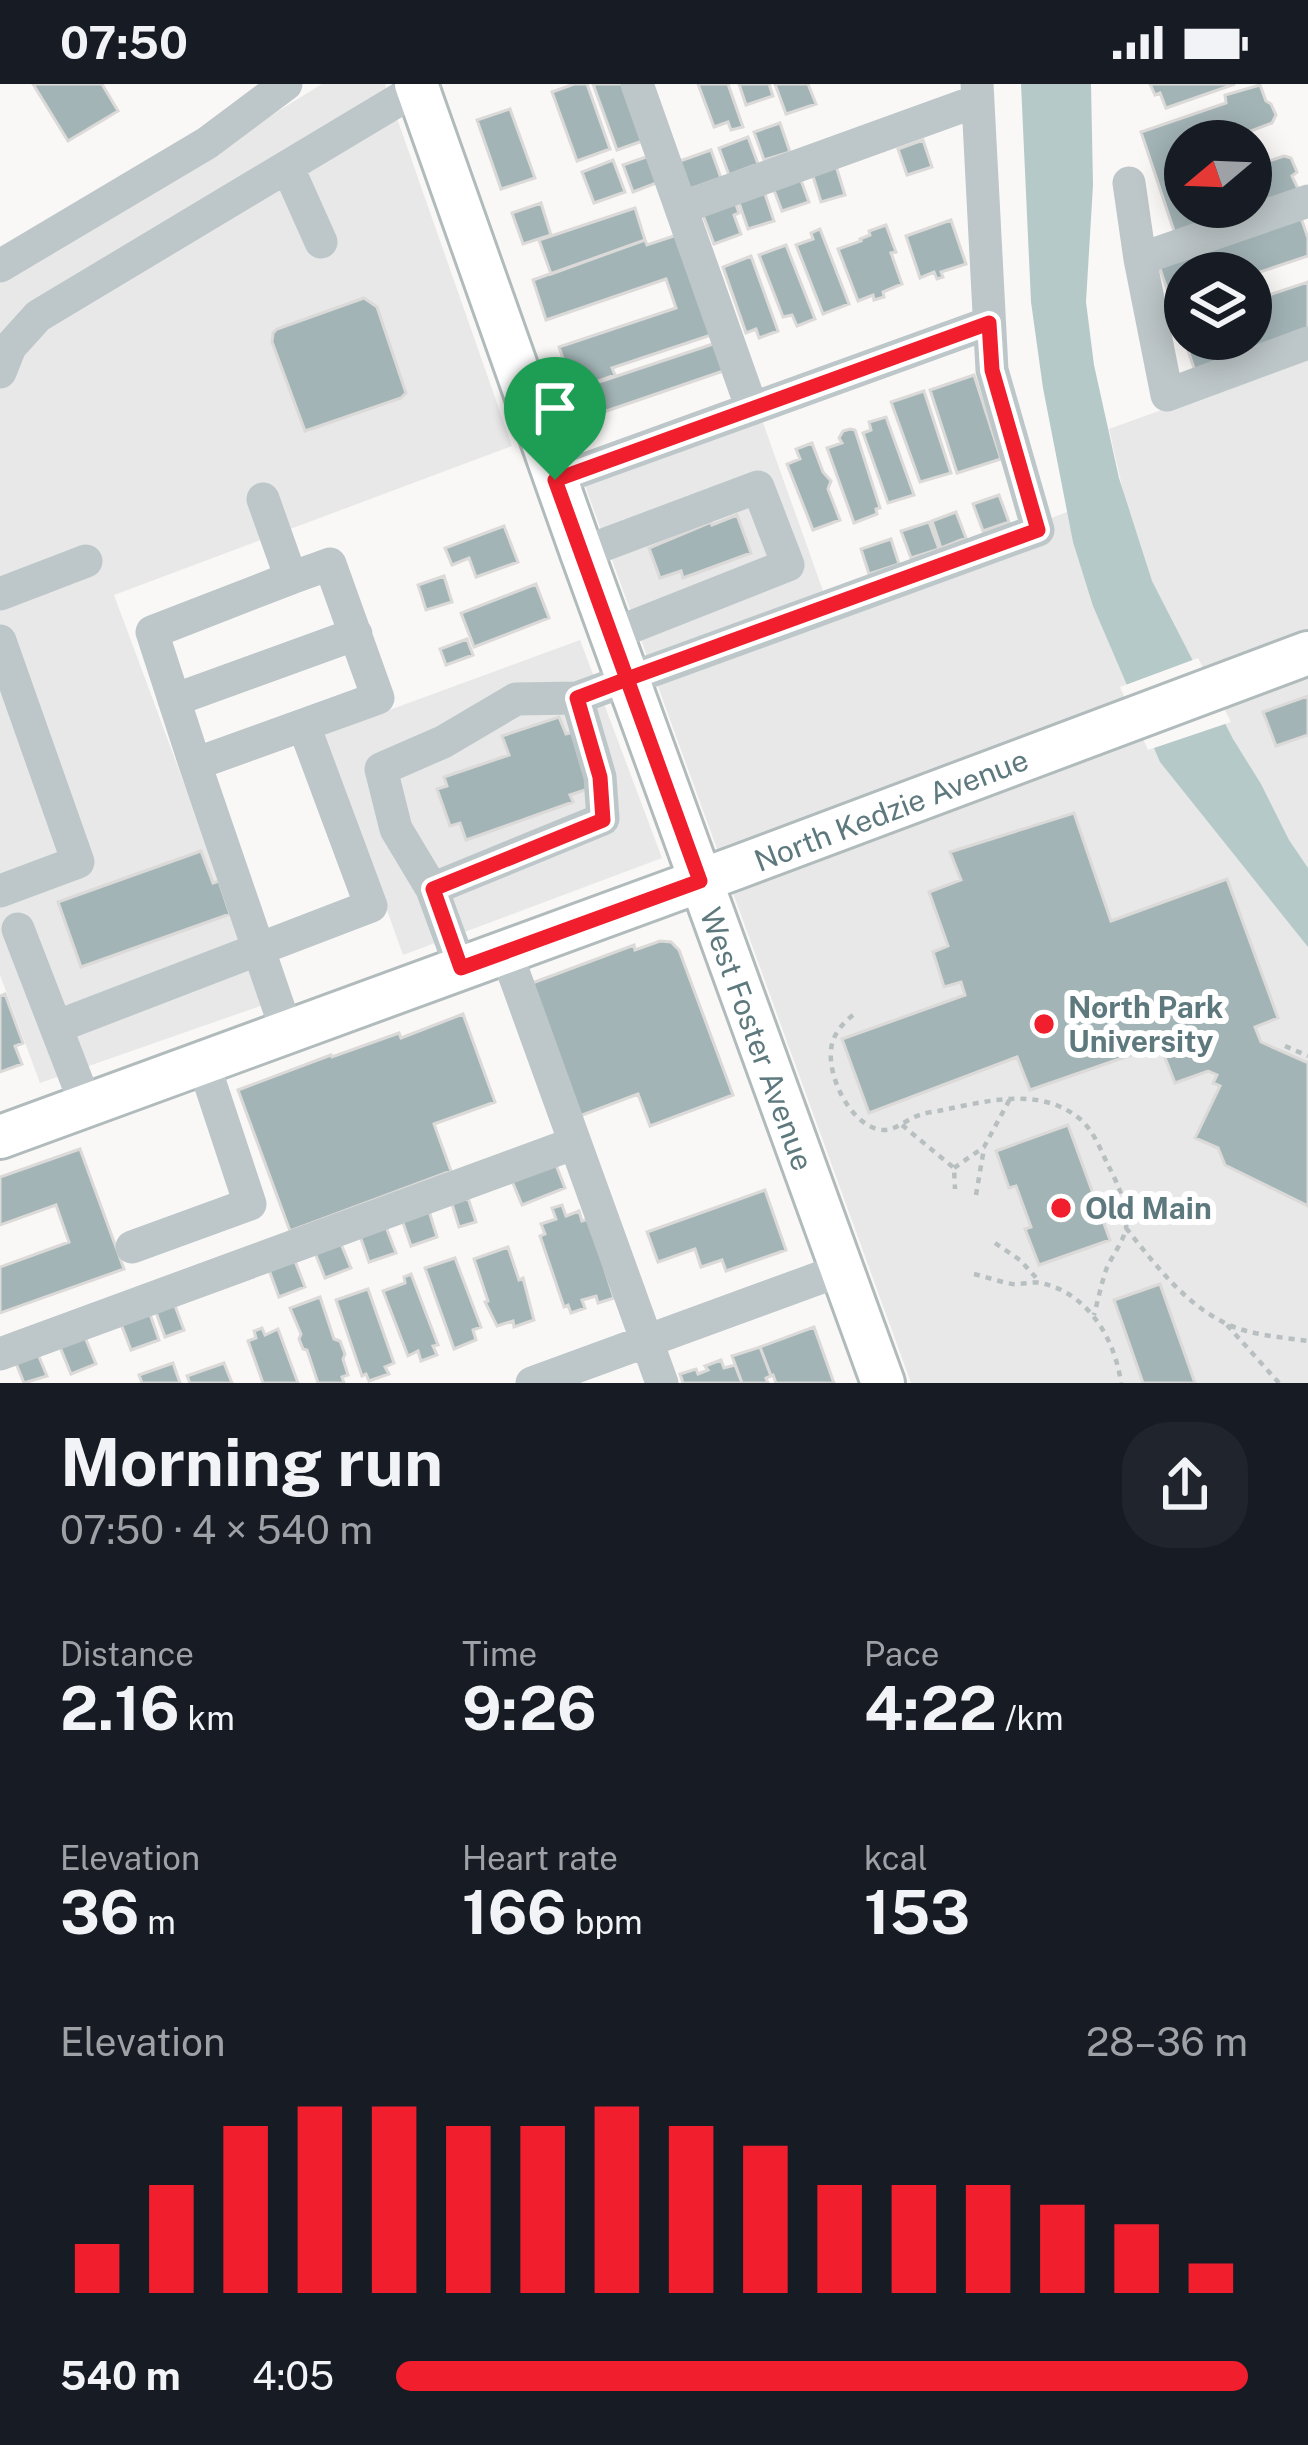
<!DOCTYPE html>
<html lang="en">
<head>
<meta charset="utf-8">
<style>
  :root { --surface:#171b24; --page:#20242c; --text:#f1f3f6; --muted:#9ea1a6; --accent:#f11f2e }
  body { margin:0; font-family:"Public Sans",sans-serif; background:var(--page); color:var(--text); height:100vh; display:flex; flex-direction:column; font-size:45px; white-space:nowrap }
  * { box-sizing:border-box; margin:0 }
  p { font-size:39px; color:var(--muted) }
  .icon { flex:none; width:66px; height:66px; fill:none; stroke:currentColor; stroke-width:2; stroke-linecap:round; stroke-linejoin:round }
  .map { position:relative; height:1299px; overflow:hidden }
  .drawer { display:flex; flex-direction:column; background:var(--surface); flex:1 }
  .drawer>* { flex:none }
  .needle { width:78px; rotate:251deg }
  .fabs { position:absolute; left:1164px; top:36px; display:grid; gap:24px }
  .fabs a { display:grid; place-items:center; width:108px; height:108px; border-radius:50%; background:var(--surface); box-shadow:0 6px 30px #0003; font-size:60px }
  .pin { position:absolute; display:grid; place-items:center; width:102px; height:102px; color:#fff; margin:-123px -51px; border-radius:50% 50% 50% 0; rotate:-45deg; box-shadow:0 0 12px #0007 }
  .pin .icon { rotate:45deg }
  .round { display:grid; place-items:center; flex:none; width:126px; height:126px; border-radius:48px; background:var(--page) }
  .summary { display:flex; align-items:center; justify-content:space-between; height:204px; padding:0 60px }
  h1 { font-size:66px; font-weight:700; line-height:90px }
  .stats { display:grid; grid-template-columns:repeat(3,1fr); gap:18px; height:204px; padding:12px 60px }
  .stats div { display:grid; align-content:center }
  .stats b { font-size:60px; font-weight:700 }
  .stats small { font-size:33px; font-weight:400 }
  .stats p { font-size:33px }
  .chart { height:336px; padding:24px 60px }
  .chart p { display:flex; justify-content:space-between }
  .chart svg { width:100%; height:216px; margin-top:12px; stroke:var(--accent); stroke-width:6 }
  ul { padding:0 60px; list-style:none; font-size:39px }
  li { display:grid; grid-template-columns:192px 144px 1fr; align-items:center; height:90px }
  li i { height:30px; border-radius:15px; background:var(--accent) }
  .status { display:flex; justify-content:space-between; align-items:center; height:84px; padding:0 60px; background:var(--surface); direction:ltr }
  .status svg { height:33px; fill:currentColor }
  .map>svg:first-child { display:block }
  .built { fill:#e7e8e7 }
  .water { fill:#b5c9c8 }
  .pier { fill:#f9f8f6 }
  .building { fill:#a3b4b6; stroke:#dbdad8; stroke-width:3 }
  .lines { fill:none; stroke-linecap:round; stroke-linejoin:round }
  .major-casing { stroke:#b1bbbc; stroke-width:48 }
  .path { stroke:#b8bfc0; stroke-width:4.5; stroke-dasharray:6 6; stroke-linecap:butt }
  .minor { stroke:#bdc6c8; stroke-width:33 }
  .major { stroke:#fff; stroke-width:42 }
  .route-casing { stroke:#fff; stroke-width:24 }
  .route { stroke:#f11f2e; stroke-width:15 }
  .poi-dot { fill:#f11f2e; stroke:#fff; stroke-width:4.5 }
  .labels { text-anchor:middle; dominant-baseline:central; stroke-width:12; stroke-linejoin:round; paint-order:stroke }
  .street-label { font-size:30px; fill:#5e797e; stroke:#fff }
  .poi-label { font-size:30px; font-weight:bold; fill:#5e797e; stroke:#fff; text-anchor:start }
</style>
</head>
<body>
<div class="status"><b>07:50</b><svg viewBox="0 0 49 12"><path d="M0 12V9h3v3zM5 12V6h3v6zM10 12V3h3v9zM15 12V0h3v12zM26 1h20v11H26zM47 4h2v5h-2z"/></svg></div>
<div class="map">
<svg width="1308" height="1299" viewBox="0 0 1308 1299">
  <rect width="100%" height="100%" fill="#f9f8f6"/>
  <path class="built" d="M322 0H385L512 362 114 511 266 920 40 999 0 891V199Z
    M1308 273V1299H911L579 385 757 322 827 518 1123 407 1109 345Z
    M580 556 662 774 403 871 324 650Z"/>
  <path class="water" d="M1021 0H1091L1093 101 1086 218 1094 281 1119 394 1152 497 1233 655 1261 700 1289 756 1308 784V863L1160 678 1093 522 1073 458 1043 304 1031 218Z"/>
  <path class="pier" d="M1198 574 1231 638 1148 666 1120 603Z"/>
  <path class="building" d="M33 0H102L118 27 68 57Z
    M574 0H587L610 65 577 77 552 8Z
    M593 0H628L648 55 617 66Z
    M698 0H728L743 43 731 46 728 38 714 43Z
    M739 0H769L773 12 746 21Z
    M775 0H808L816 20 786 30Z
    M1150 0H1235L1166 24 1160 9 1155 11Z
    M1260 1 1266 17 1271 20 1276 31 1272 39 1225 57H1185V123H1246L1175 150 1141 48 1226 19 1225 11Z
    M510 25 535 94 501 105 477 36Z
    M780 39 790 68 764 76 754 48Z
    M748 53 758 80 729 91 719 64Z
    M923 56 932 83 907 91 898 65Z
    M711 66 721 94 690 105 680 77Z
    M649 72 659 98 633 108 623 81Z
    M1284 72 1291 74 1297 88 1292 92 1299 107 1251 121V83Z
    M613 76 625 108 594 119 582 88Z
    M836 82 845 111 821 118 812 89Z
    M799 91 809 118 782 127 772 101Z
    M764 107 774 137 748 145 738 116Z
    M734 115 739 129 734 131 741 150 714 160 701 126Z
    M541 119 551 151 523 160 512 129Z
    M1297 122 1308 154V172L1251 191V189H1185V255H1251V217L1308 198V248L1195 287 1157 176Z
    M635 124 645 156 551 190 539 156Z
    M951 136 966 180 941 188 943 193 937 195 934 188 920 194 906 152Z
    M886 141 896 168 891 169 902 200 883 208 884 213 874 216 873 211 858 217 838 165 861 157 860 155 870 151 869 147Z
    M820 145 849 220 823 230 796 161 813 155 811 149Z
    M686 148 720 248 612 284 615 291 574 306 559 263 676 224 666 195 546 236 533 196 645 156 647 161Z
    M786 161 815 235 797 242 792 231 783 233 759 171Z
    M751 172 778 247 759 254 756 245 746 249 723 183Z
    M364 214 377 223 406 309 401 314 305 347 272 258 273 249 277 245Z
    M722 257 732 284 583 335 576 317 584 314 581 304Z
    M974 291 1001 375 957 389 930 306Z
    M924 307 951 389 920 398 891 318Z
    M886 333 914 411 888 419 863 349 871 346 869 338Z
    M850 345 855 346 880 424 876 425 877 430 854 439 827 364 842 359 839 354 843 347Z
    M812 359 823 388 831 397 828 405 840 436 813 446 787 380 800 375 796 365Z
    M999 411 1009 438 983 447 973 420Z
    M956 428 966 454 941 464 932 437Z
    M737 431 751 469 683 494 681 487 660 494 649 464 711 438 712 441Z
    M929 438 939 465 911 474 901 447Z
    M504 442 518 478 476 493 469 474 452 481 445 464Z
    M891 455 899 480 869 490 861 465Z
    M444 492 452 518 426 526 418 501Z
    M536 500 549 534 474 563 461 529Z
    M467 555 473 571 446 581 440 565Z
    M1308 612V651L1276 662 1263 628Z
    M559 633 566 650 574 648 594 703 570 711 573 718 466 756 460 739 450 742 437 705 447 702 444 693 509 671 502 652Z
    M1074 729 1111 837 1227 795 1278 934 1255 943 1261 958 1308 979V1122L1225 1081 1218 1064 1195 1054 1220 1002 1213 999 1217 991 1208 987 1175 999 1160 961 1030 1006 1017 973 869 1029 842 955 965 911 961 898 944 903 933 868 948 862 929 808 961 796 950 768Z
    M201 767 213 799 219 797 230 830 81 883 58 818Z
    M660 857 671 858 679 866 733 1011 650 1042 638 1010 577 1033 527 901 634 861 635 866Z
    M5 910 23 959 15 962 22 980 0 988V912Z
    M463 930 495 1018 434 1040 451 1087 290 1147 238 1006 331 971 332 973 399 949 401 954Z
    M1068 1041 1110 1156 1039 1181 1025 1145 1031 1143 1016 1102 1009 1104 996 1067Z
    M80 1065 124 1185 0 1229V1183L69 1158 56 1121 0 1141V1093Z
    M556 1081 565 1104 522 1121 512 1097Z
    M765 1106 786 1166 726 1187 722 1176 701 1183 695 1165 658 1178 647 1148Z
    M468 1114 476 1138 459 1143 452 1120Z
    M562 1121 566 1132 579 1127 582 1137 589 1135 614 1214 598 1219 596 1212 582 1216 585 1224 571 1229 568 1221 564 1223 540 1152 545 1150 541 1140 556 1135 552 1124Z
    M429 1127 437 1153 411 1162 402 1136Z
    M386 1143 396 1169 369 1178 360 1152Z
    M341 1160 351 1184 325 1194 315 1169Z
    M508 1163 519 1196 523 1194 534 1236 514 1243 513 1237 497 1242 485 1218 488 1217 474 1175Z
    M455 1174 481 1243 473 1246 476 1256 454 1265 425 1184Z
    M295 1177 305 1203 279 1213 269 1186Z
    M411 1190 438 1261 433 1262 437 1271 421 1277 418 1267 408 1272 383 1207 405 1199 404 1193Z
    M1160 1200 1195 1299H1143L1114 1216Z
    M368 1205 394 1279 385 1283 389 1290 369 1297 366 1290 362 1292 336 1216Z
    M320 1213 334 1255 340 1257 345 1270 343 1275 348 1291 342 1293 344 1299H318L307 1266 303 1265 299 1255 301 1250 290 1224Z
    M174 1219 184 1246 165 1253 155 1226Z
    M150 1230 159 1256 131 1266 121 1240Z
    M814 1243 834 1299H776L773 1291 771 1292 760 1263Z
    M262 1244 265 1251 278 1245 298 1299H263L248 1257 256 1254 254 1247Z
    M85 1253 96 1280 71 1290 60 1263Z
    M760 1263 771 1292 766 1294 768 1299H742L732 1272Z
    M37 1268 47 1292 24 1299 15 1277Z
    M721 1276 724 1284 735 1281 742 1299H683L680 1290 696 1285 698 1290 708 1286 705 1282Z
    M173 1279 180 1299H142L139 1291Z
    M224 1279 232 1299H190L187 1292Z"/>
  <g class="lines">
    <defs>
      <path id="major" d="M416 0 582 469 883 1299
        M0 1053 735 784 1308 569"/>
    </defs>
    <use href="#major" class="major-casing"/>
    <path class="path" d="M853 931C843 939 835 948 832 960 825 988 848 1037 877 1045 894 1050 905 1035 920 1031 925 1029 932 1028 938 1027 984 1018 1039 1001 1080 1035 1094 1047 1101 1067 1109 1083 1118 1100 1129 1125 1126 1144 1123 1159 1111 1173 1106 1186 1101 1201 1098 1216 1094 1231
      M1285 962 1308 972
      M902 1041 954 1084 955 1105
      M954 1084 984 1063 1011 1013
      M976 1111 984 1064
      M1126 1144C1154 1179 1182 1217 1223 1238 1247 1251 1281 1253 1308 1257
      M995 1159 1020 1176 1040 1198
      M974 1190C987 1193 1000 1198 1012 1200 1022 1201 1032 1197 1041 1199 1088 1209 1115 1255 1121 1299
      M1227 1241 1279 1299"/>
    <path class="minor" d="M637 0 752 325
      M288 84 321 158
      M1129 99 1140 175
      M1308 117 1140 175 1167 311 1308 259
      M681 124 977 17
      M0 182 207 59 286 0
      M0 288 10 263 38 232 425 0
      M555 396 989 239
      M582 469 758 403 788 481 611 551
      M0 510 86 477
      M0 557 78 778 0 807
      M174 616 356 550
      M195 680 152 548 291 494 263 415
      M432 805 603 735 600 693 577 614
      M18 845 86 1021
      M506 868 662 1299
      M461 884 432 805 396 745 381 685 443 658 516 615 577 614 1038 446 992 286 977 0
      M56 943 371 822 304 642
      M287 948 195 680 378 614 330 480 291 494
      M132 1163 250 1120 203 978
      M0 1270 575 1059
      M532 1299 841 1186"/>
    <use href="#major" class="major"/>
  </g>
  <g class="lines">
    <defs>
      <path id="route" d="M555 396 627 595 577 614 600 693 603 736 433 805 461 884 700 797 627 595 1038 446 992 286 989 239 555 396"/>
    </defs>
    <use href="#route" class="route-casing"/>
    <use href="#route" class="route"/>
  </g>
  <g class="poi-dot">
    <circle cx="1044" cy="940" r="12"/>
    <circle cx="1061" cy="1124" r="12"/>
  </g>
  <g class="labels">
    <g class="street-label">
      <text transform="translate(891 726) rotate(-21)">North Kedzie Avenue</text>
      <text transform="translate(757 955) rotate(70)">West Foster Avenue</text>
    </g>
    <g class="poi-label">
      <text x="1068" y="923">North Park<tspan x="1068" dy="34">University</tspan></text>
      <text x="1085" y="1124">Old Main</text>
    </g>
  </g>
</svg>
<div class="fabs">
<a><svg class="needle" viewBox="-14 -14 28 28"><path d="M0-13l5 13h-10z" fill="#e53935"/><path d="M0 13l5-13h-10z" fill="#9ea1a6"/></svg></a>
<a><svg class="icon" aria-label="layers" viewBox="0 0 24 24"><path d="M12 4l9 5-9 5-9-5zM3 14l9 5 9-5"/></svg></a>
</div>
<div class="pin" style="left:555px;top:396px;background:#1e9e55"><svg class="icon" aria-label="arrive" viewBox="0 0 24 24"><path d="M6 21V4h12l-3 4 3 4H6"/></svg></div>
</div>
<section class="drawer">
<div class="summary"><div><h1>Morning run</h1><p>07:50 · 4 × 540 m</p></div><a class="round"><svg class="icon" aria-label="share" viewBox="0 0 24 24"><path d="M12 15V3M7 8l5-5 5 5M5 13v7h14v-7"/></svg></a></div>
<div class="stats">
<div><p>Distance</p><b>2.16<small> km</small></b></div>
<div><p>Time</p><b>9:26</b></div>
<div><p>Pace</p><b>4:22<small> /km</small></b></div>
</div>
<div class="stats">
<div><p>Elevation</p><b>36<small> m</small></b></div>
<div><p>Heart rate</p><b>166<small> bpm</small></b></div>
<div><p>kcal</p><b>153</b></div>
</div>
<div class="chart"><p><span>Elevation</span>28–36 m</p>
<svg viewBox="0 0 160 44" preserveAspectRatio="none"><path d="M5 44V34M15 44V22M25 44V10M35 44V6M45 44V6M55 44V10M65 44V10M75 44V6M85 44V10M95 44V14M105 44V22M115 44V22M125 44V22M135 44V26M145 44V30M155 44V38"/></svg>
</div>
<ul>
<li><b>540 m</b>4:05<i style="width:100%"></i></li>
</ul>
</section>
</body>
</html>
